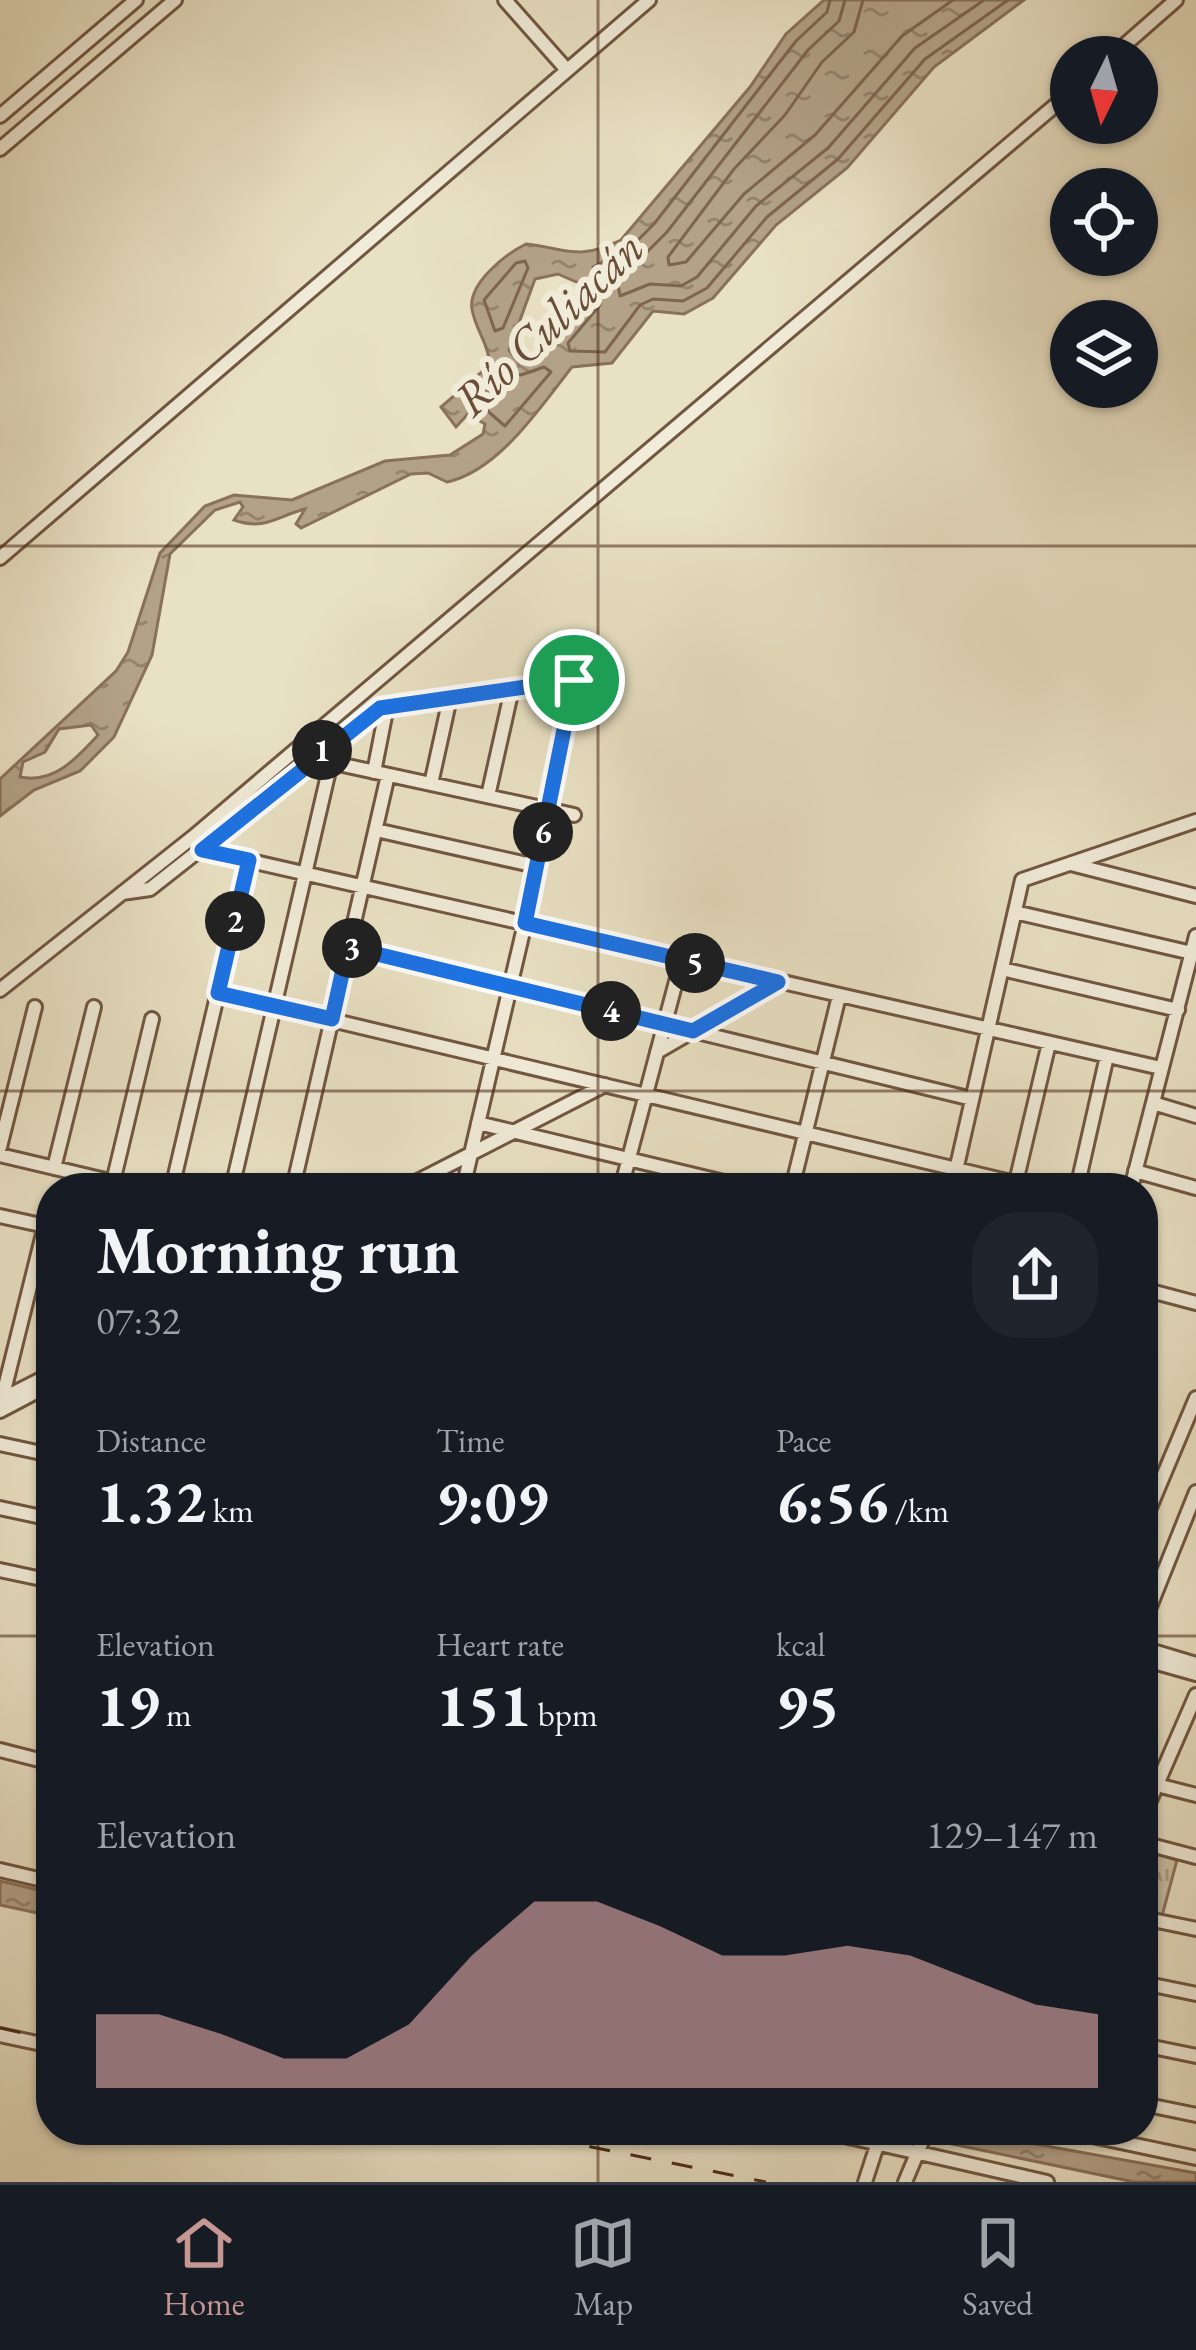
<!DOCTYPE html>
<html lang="en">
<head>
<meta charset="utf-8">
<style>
  :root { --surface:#171b24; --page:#20242c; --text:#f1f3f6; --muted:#9ea1a6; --line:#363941; --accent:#c59692 }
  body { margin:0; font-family:"EB Garamond",serif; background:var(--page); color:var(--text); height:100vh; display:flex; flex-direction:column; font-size:45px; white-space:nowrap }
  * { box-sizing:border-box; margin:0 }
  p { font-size:39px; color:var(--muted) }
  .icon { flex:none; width:66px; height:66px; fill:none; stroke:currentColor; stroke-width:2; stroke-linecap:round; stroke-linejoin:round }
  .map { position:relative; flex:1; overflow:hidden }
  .drawer { position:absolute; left:36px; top:1173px; width:1122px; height:972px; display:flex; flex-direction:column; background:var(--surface); border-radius:48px; box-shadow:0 3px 9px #0004 }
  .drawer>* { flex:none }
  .needle { width:78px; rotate:185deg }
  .fabs { position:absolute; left:1050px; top:36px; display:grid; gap:24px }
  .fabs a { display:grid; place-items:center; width:108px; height:108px; border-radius:50%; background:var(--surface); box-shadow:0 3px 9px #0004; font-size:60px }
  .pin { position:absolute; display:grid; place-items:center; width:102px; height:102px; color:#fff; margin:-51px; border:6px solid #fff; border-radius:50%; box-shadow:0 3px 12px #0007 }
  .km { position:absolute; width:60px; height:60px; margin:-30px; border-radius:50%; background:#222; color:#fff; font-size:33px; line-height:60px; text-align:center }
  .round { display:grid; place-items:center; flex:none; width:126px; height:126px; border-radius:48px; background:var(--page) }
  .summary { display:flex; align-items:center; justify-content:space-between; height:204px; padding:0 60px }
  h1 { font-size:66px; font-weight:700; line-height:90px }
  .figures { display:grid; grid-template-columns:repeat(3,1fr); gap:18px; height:204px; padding:12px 60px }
  .figures div { display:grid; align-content:center }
  .figures b { font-size:60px; font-weight:700 }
  .figures small { font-size:33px; font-weight:400 }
  .figures p { font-size:33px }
  .chart { height:336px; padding:24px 60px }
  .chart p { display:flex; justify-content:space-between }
  .chart svg { width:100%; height:216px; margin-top:12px; fill:var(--accent); opacity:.7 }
  .menu { display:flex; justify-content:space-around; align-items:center; height:168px; border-top:3px solid var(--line); background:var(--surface); font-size:33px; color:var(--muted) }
  .menu a { display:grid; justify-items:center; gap:6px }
  .menu .on { color:var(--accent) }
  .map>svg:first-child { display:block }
  .grass { fill:url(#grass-tufts); stroke:#8c755e; stroke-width:3 }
  .water { fill:url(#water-ripples); stroke:#89715a; stroke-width:3; fill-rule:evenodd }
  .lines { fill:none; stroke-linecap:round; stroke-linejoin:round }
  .shore { stroke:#7e654e; stroke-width:3 }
  .minor-casing { stroke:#715641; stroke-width:18 }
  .minor { stroke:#f1ecd9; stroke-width:12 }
  .rail { stroke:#492815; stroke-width:3; stroke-dasharray:21 21; stroke-linecap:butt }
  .route-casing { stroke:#fff; stroke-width:24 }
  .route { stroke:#1a73e8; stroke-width:15 }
  .grid { fill:none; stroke:#492815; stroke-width:3; stroke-opacity:0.55 }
  .labels { text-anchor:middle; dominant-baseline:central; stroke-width:12; stroke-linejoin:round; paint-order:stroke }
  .water-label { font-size:48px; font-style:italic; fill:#694d38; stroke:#f1ecd9 }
</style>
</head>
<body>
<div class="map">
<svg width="1196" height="2182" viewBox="0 0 1196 2182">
  <defs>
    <pattern id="grass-tufts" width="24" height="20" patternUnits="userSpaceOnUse" patternTransform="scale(3)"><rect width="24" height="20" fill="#cec2a6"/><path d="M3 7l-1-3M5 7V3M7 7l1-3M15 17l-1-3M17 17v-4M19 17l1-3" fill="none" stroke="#a99e86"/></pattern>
    <pattern id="water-ripples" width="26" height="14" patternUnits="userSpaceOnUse" patternTransform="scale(3)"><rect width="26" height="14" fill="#b3a288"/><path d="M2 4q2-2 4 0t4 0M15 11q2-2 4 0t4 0" fill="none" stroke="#94846e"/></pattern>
  </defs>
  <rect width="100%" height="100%" fill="#e9e1c4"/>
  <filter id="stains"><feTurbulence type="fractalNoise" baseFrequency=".00167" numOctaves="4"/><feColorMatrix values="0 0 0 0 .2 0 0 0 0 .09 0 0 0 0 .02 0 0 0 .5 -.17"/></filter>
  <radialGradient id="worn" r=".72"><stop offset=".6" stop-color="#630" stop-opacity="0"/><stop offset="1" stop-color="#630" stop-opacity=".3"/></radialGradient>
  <path class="grass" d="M1143 1850 1177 1860 1162 1916 1143 1912Z"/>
  <path class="water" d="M824 0H1024L934 67 847 168 776 225 713 298 684 314 653 311 612 363 572 367C541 406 499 471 447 482L428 473 411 474 301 528 296 524 305 509C277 516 265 531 234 520L243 507 240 502 215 510 170 554 152 655 114 737 80 771 34 790 0 816V779L116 671 128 652 160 553 205 506 234 495 292 500 385 461 450 455 483 434 485 424 468 414 456 427 441 407 490 365C489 344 475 329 472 309 468 283 506 254 526 244 570 249 577 261 621 240L750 87 786 34ZM558 274 590 288 588 302 531 361 519 363 509 350 535 279ZM91 725 98 735C77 758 54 784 20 777L23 762 45 752 59 729Z
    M0 1881 51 1893V1916L0 1905Z
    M885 2130H958L1196 2173V2182H1134Z"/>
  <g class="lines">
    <path class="shore" d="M830 0 827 12 796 41 654 224 628 250 593 267 602 287 600 305 568 343 570 351 605 352 640 305 653 299 683 301 707 288 767 217 838 159 925 59 1008 0
      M845 0 839 21 808 50 667 232 637 262 616 273 620 296 650 284 681 286 697 277 756 206 828 148 915 48 984 0
      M863 0 854 32 822 62 785 115 734 169 668 257 669 265 686 262 744 194 815 135 902 36 953 0
      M525 261 528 268 503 328 495 331 484 300 516 263Z
      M544 367 551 372 505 426 476 401 502 370 521 375Z"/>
    <defs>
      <path id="minor" d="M505 0 567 70
        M1111 57 1176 0
        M0 116 136 0
        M0 149 175 0
        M0 558 649 0
        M329 762 574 815
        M374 772 387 706
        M431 784 448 707
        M488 796 512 689
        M376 830 536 866
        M202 850 1161 1068
        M1071 864 1196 896
        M122 893 150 889 380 708 603 676
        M1015 912 1192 953
        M348 947 972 1099
        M1002 969 1178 1010
        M0 990 193 837 1071 92
        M218 993 1036 1188
        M657 1052 778 982
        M1153 1103 1196 1116
        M478 1123 749 1188
        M0 1147 35 1007
        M0 1155 139 1188
        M54 1168 94 1007
        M1135 1171 1196 1188
        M427 1176 458 1188
        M113 1182 152 1019
        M1016 1182 1049 1043
        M172 1188 249 860
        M232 1188 331 762
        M293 1188 388 775
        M404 1188 605 1085
        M463 1188 525 923 574 680
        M621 1188 682 959
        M792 1188 839 996
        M952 1188 1022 880 1196 821
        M1077 1188 1107 1056
        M1131 1188 1196 936
        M0 1216 50 1227
        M1143 1289 1196 1303
        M0 1400 51 1374
        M0 1407 45 1226
        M0 1411 36 1392 51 1395
        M0 1444 51 1455
        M0 1508 51 1519
        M1143 1524 1196 1398
        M0 1570 51 1581
        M1143 1624 1196 1492
        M1143 1648 1196 1664
        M1143 1659 1196 1674
        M0 1750 51 1763
        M1157 1785 1196 1795
        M1145 1812 1196 1695
        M1143 1843 1196 1857
        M0 1870 51 1882
        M1143 1918 1196 1929
        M1143 1983 1196 1994
        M0 2035 51 2046
        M1143 2045 1196 2056
        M1143 2104 1196 2115
        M818 2130 1047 2182
        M1064 2130 1196 2158
        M865 2182 882 2130
        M905 2182 927 2130"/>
    </defs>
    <use href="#minor" class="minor-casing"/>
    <use href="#minor" class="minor"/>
    <path class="rail" d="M0 2028 51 2039
      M507 2130 766 2182"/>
  </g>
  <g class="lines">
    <defs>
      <path id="route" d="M574 680 525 923 778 982 693 1031 348 947 332 1019 218 993 249 860 202 850 380 708Z"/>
    </defs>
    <use href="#route" class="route-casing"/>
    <use href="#route" class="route"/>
  </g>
  <path class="grid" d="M598 0V1188M0 546H1196M0 1091H1196M0 1636H51M1143 1636H1196M598 2130V2182"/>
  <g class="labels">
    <g class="water-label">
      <text transform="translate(548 323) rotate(-44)">Río Culiacán</text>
    </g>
  </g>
  <rect width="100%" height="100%" filter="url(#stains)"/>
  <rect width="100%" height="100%" fill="url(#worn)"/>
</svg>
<div class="fabs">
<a><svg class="needle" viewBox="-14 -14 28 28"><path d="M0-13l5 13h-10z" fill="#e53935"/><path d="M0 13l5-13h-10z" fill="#9ea1a6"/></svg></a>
<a><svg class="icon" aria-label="locate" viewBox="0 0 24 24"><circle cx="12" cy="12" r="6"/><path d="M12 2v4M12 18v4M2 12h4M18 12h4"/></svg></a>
<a><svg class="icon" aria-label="layers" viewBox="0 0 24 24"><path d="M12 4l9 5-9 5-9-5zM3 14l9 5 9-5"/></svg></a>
</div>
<div class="pin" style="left:574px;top:680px;background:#1e9e55"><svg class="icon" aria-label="arrive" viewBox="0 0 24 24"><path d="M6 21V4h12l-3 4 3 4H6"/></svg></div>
<b class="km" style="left:322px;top:750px">1</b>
<b class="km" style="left:235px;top:921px">2</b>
<b class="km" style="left:352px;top:948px">3</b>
<b class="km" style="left:611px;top:1011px">4</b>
<b class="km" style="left:695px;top:963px">5</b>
<b class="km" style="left:543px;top:832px">6</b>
<section class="drawer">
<div class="summary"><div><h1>Morning run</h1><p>07:32</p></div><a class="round"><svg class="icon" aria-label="share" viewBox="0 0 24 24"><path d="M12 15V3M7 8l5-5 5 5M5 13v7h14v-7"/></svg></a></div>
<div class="figures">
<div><p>Distance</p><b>1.32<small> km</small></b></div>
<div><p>Time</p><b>9:09</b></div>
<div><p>Pace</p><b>6:56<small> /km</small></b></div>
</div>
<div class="figures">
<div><p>Elevation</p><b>19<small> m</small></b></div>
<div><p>Heart rate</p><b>151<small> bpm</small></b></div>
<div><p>kcal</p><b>95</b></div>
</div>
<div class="chart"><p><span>Elevation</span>129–147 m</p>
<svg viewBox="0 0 160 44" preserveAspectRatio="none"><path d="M0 44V29L10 29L20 33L30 38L40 38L50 31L60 17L70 6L80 6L90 11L100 17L110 17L120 15L130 17L140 22L150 27L160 29V44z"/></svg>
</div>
</section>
</div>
<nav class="menu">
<a class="on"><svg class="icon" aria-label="home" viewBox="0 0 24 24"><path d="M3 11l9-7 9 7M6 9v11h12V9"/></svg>Home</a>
<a><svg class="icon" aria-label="map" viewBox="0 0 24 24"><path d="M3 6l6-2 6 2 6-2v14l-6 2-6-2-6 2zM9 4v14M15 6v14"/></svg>Map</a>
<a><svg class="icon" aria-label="saved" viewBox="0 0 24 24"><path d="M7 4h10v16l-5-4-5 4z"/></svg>Saved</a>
</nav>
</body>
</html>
